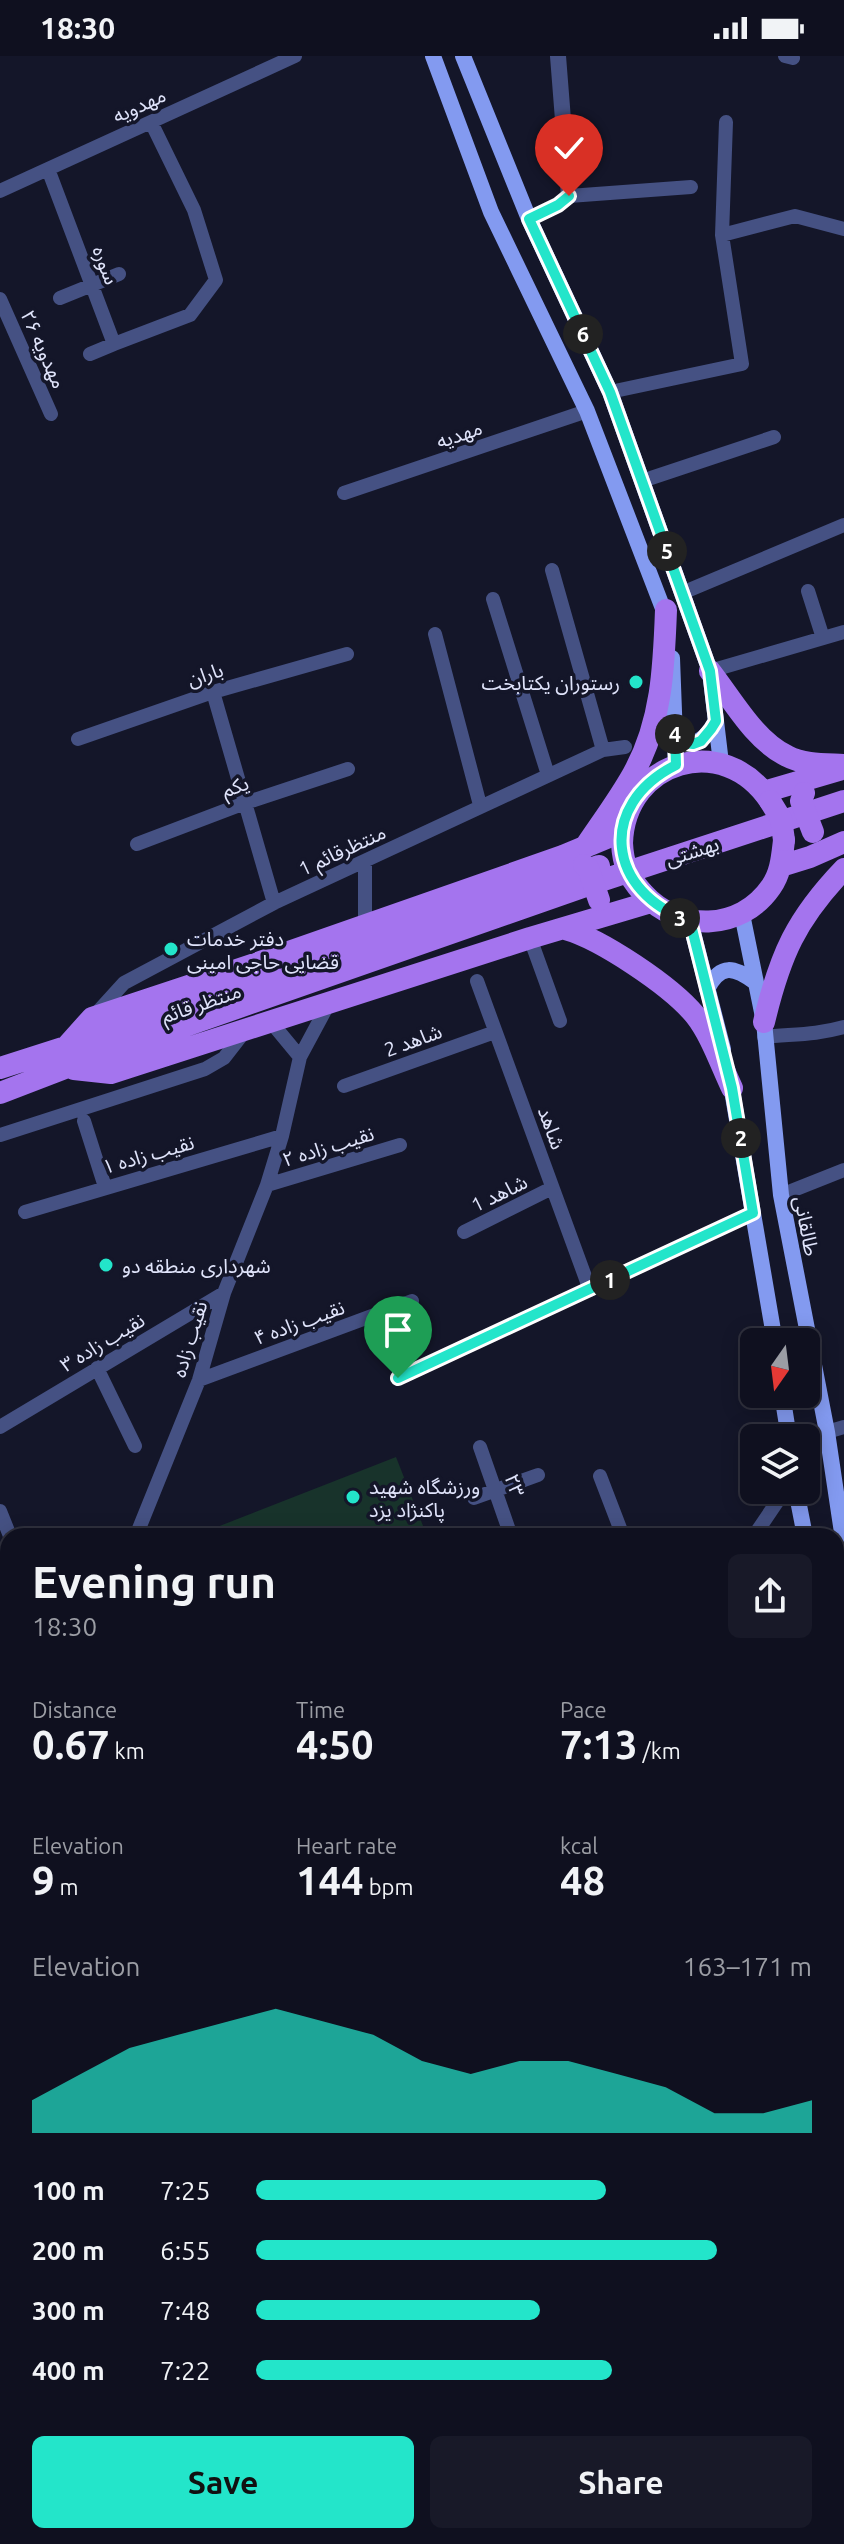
<!DOCTYPE html>
<html lang="en">
<head>
<meta charset="utf-8">
<style>
  :root { --surface:#0f101f; --page:#181928; --text:#f1f3f6; --muted:#9b9da4; --line:#2f303d; --accent:#23e5ca }
  body { margin:0; font-family:Ubuntu,"Noto Sans Arabic",sans-serif; background:var(--page); color:var(--text); height:100vh; display:flex; flex-direction:column; font-size:30px; white-space:nowrap }
  * { box-sizing:border-box; margin:0 }
  p { font-size:26px; color:var(--muted) }
  .icon { flex:none; width:44px; height:44px; fill:none; stroke:currentColor; stroke-width:2; stroke-linecap:round; stroke-linejoin:round }
  .map { position:relative; flex:1; overflow:hidden }
  .sheet { position:absolute; left:0px; top:1472px; width:844px; height:1016px; display:flex; flex-direction:column; background:var(--surface); border-radius:24px 24px 0 0; box-shadow:0 4px 20px #0003,0 0 0 2px var(--line) }
  .sheet>* { flex:none }
  .needle { width:52px; rotate:194deg }
  .tools { position:absolute; left:740px; top:1272px; display:grid; gap:16px }
  .tools a { display:grid; place-items:center; width:80px; height:80px; border-radius:12px; background:var(--surface); box-shadow:0 4px 20px #0003,0 0 0 2px var(--line); font-size:40px }
  .pin { position:absolute; display:grid; place-items:center; width:68px; height:68px; color:#fff; margin:-82px -34px; border-radius:50% 50% 50% 0; rotate:-45deg; box-shadow:0 0 8px #0007 }
  .pin .icon { rotate:45deg }
  .km { position:absolute; width:40px; height:40px; margin:-20px; border-radius:50%; background:#222; color:#fff; font-size:22px; line-height:40px; text-align:center }
  .round { display:grid; place-items:center; flex:none; width:84px; height:84px; border-radius:12px; background:var(--page) }
  .headline { display:flex; align-items:center; justify-content:space-between; height:136px; padding:0 32px }
  h1 { font-size:44px; font-weight:700; line-height:60px }
  .stats { display:grid; grid-template-columns:repeat(3,1fr); gap:12px; height:136px; padding:8px 32px }
  .stats div { display:grid; align-content:center }
  .stats b { font-size:40px; font-weight:700 }
  .stats small { font-size:22px; font-weight:400 }
  .stats p { font-size:22px }
  .chart { height:224px; padding:16px 32px }
  .chart p { display:flex; justify-content:space-between }
  .chart svg { width:100%; height:144px; margin-top:8px; fill:var(--accent); opacity:.7 }
  .primary-button { display:flex; gap:16px; margin-top:auto; padding:16px 32px }
  .primary-button a { flex:1; height:92px; border-radius:12px; background:var(--accent); color:#111; font-size:32px; font-weight:700; line-height:92px; text-align:center }
  .primary-button a+a { background:var(--page); color:var(--text) }
  ul { padding:0 32px; list-style:none; font-size:26px }
  li { display:grid; grid-template-columns:128px 96px 1fr; align-items:center; height:60px }
  li i { height:20px; border-radius:10px; background:var(--accent) }
  .status { display:flex; justify-content:space-between; align-items:center; height:56px; padding:0 40px; background:var(--surface); direction:ltr }
  .status svg { height:22px; fill:currentColor }
  .map>svg:first-child { display:block }
  .green { fill:#18332b }
  .lines { fill:none; stroke-linecap:round; stroke-linejoin:round }
  .minor { stroke:#455183; stroke-width:14 }
  .tertiary { stroke:#455183; stroke-width:16 }
  .secondary { stroke:#839af0; stroke-width:16 }
  .primary { stroke:#a474ee; stroke-width:22 }
  .primary-bridge { stroke:#a474ee; stroke-width:22 }
  .route-casing { stroke:#fff; stroke-width:16 }
  .route { stroke:#23e5ca; stroke-width:10 }
  .poi-dot { fill:#23e5ca; stroke:#141629; stroke-width:3 }
  .labels { text-anchor:middle; dominant-baseline:central; stroke-width:7; stroke-linejoin:round; paint-order:stroke }
  .street-label { font-size:20px; fill:#e0e4fb; stroke:#141629 }
  .poi-label { font-size:20px; fill:#e0e4fb; stroke:#141629; text-anchor:start }
</style>
</head>
<body>
<div class="status"><b>18:30</b><svg viewBox="0 0 49 12"><path d="M0 12V9h3v3zM5 12V6h3v6zM10 12V3h3v9zM15 12V0h3v12zM26 1h20v11H26zM47 4h2v5h-2z"/></svg></div>
<div class="map">
<svg width="844" height="2488" viewBox="0 0 844 2488">
  <rect width="100%" height="100%" fill="#141629"/>
  <path class="green" d="M396 1401 427 1480H194Z"/>
  <g class="lines">
    <path class="minor" d="M785 0 793 2
      M48 113 114 288 190 259 216 224 194 154 151 66
      M0 135 295 0
      M529 163 558 149 569 140 691 131
      M722 179 795 160 844 173
      M60 242 119 218
      M0 243 51 358
      M90 298 114 288
      M610 336 742 308 722 179 726 66
      M642 425 774 381
      M344 437 587 355
      M552 514 603 694
      M808 535 823 582
      M682 537 844 469
      M493 543 548 719
      M435 578 480 749
      M710 615 844 576
      M213 636 274 847
      M78 683 213 636 347 598
      M137 788 245 747 348 713
      M365 807V868
      M530 882 560 965
      M477 925 590 1234
      M94 960 124 927 274 847 603 694 625 691
      M271 966 300 1001
      M764 981C793 978 816 979 844 971
      M344 1030 495 976
      M84 1065 105 1131
      M0 1079 205 1013 224 1002 245 975
      M267 1129 400 1089
      M781 1139 844 1114
      M25 1156 282 1080
      M464 1176 552 1132
      M97 1312 135 1390
      M398 1322 753 1157
      M199 1324 412 1245
      M0 1371 224 1237
      M827 1376 844 1371
      M480 1391 511 1480
      M600 1420 623 1480
      M474 1442 538 1419
      M0 1455 10 1480
      M136 1480 199 1324 224 1237 267 1129 282 1080 300 1001 329 947
      M754 1480 785 1434
      M0 1587 8 1583
      M0 1694 8 1690
      M836 1705 844 1703
      M0 1820 8 1816
      M836 2012 844 2011
      M0 2031 8 2053
      M0 2090 8 2086
      M0 2134 8 2126
      M0 2418 8 2444
      M0 2465 8 2460
      M212 2480 214 2488
      M285 2480 287 2488
      M412 2480 414 2488
      M544 2480 547 2488
      M634 2480 636 2488
      M719 2480V2488
      M780 2480 781 2488
      M70 2488 73 2480
      M110 2488 113 2480"/>
    <path class="tertiary" d="M558 0 569 140"/>
    <path class="secondary" d="M433 0 491 156 587 355 667 563
      M463 0 529 163 610 336 710 615 721 707
      M672 602 676 709
      M675 678C692 697 707 682 716 665
      M742 858 764 966 781 1139 827 1376 844 1490
      M690 865 723 993
      M707 933C721 907 734 911 755 926
      M730 1023 775 1286
      M782 1338 789 1382
      M796 1434 805 1480
      M836 1640 844 1682"/>
    <path class="primary" d="M710 615C732 643 754 684 787 700 804 709 825 708 844 709
      M764 736 839 714
      M622 787C625 704 724 675 770 745
      M585 791C601 767 619 743 633 718 662 667 664 610 666 554
      M781 810 810 801 844 786
      M643 837C678 876 740 876 771 831 781 817 782 801 784 784
      M565 873C601 883 671 930 695 959 711 979 721 1009 732 1032
      M764 966C780 899 796 863 844 813
      M66 991 92 962 249 910 563 800 623 775
      M0 1012 122 973 599 810
      M74 1013 111 1017 530 882 651 846
      M0 1037 65 1012 588 829 844 745"/>
    <path class="primary-bridge" d="M804 737 801 745 813 776
      M770 745 781 763 784 784
      M622 787C623 808 628 820 642 836
      M584 809 588 812 599 844"/>
  </g>
  <g class="lines">
    <defs>
      <path id="route" d="M398 1322 753 1157 732 1032 690 865C607 837 596 749 676 709L675 678 685 687 693 688 701 685 711 673 716 665 710 615 610 336 529 163 558 149 569 140"/>
    </defs>
    <use href="#route" class="route-casing"/>
    <use href="#route" class="route"/>
  </g>
  <g class="poi-dot">
    <circle cx="636" cy="626" r="8"/>
    <circle cx="171" cy="893" r="8"/>
    <circle cx="106" cy="1209" r="8"/>
    <circle cx="353" cy="1441" r="8"/>
  </g>
  <g class="labels">
    <g class="street-label">
      <text transform="translate(139 49) rotate(-25)">مهدویه</text>
      <text transform="translate(106 209) rotate(69)">سوره</text>
      <text transform="translate(44 293) rotate(66)">مهدویه ۲۶</text>
      <text transform="translate(459 378) rotate(-19)">مهديه</text>
      <text transform="translate(205 618) rotate(-18)">باران</text>
      <text transform="translate(235 730) rotate(-20)">یکم</text>
      <text transform="translate(342 794) rotate(-25)">منتظرقائم 1</text>
      <text transform="translate(692 795) rotate(-18)">بهشتی</text>
      <text transform="translate(201 947) rotate(-19)">منتظر قائم</text>
      <text transform="translate(413 984) rotate(-20)">شاهد 2</text>
      <text transform="translate(552 1072) rotate(70)">شاهد</text>
      <text transform="translate(328 1090) rotate(-17)">نقیب زاده ۲</text>
      <text transform="translate(148 1098) rotate(-16)">نقیب زاده ۱</text>
      <text transform="translate(499 1137) rotate(-26)">شاهد 1</text>
      <text transform="translate(807 1170) rotate(79)">طالقانی</text>
      <text transform="translate(299 1266) rotate(-20)">نقیب زاده ۴</text>
      <text transform="translate(189 1283) rotate(-73)">نقیب زاده</text>
      <text transform="translate(102 1286) rotate(-31)">نقیب زاده ۳</text>
      <text transform="translate(515 1429) rotate(71)">۲۳</text>
    </g>
    <g class="poi-label">
      <text x="620" y="626" text-anchor="end">رستوران یکتابخت</text>
      <text x="187" y="882">دفتر خدمات<tspan x="187" dy="23">قضایی حاجی امینی</tspan></text>
      <text x="122" y="1209">شهرداری منطقه دو</text>
      <text x="369" y="1430">ورزشگاه شهید<tspan x="369" dy="23">پاکنژاد یزد</tspan></text>
    </g>
  </g>
</svg>
<div class="tools">
<a><svg class="needle" viewBox="-14 -14 28 28"><path d="M0-13l5 13h-10z" fill="#e53935"/><path d="M0 13l5-13h-10z" fill="#9b9da4"/></svg></a>
<a><svg class="icon" aria-label="layers" viewBox="0 0 24 24"><path d="M12 4l9 5-9 5-9-5zM3 14l9 5 9-5"/></svg></a>
</div>
<div class="pin" style="left:398px;top:1322px;background:#1e9e55"><svg class="icon" aria-label="arrive" viewBox="0 0 24 24"><path d="M6 21V4h12l-3 4 3 4H6"/></svg></div>
<div class="pin" style="left:569px;top:140px;background:#d93025"><svg class="icon" aria-label="check" viewBox="0 0 24 24"><path d="M5 12l5 5 9-10"/></svg></div>
<b class="km" style="left:610px;top:1224px">1</b>
<b class="km" style="left:741px;top:1082px">2</b>
<b class="km" style="left:680px;top:862px">3</b>
<b class="km" style="left:675px;top:678px">4</b>
<b class="km" style="left:667px;top:495px">5</b>
<b class="km" style="left:583px;top:278px">6</b>
<section class="sheet">
<div class="headline"><div><h1>Evening run</h1><p>18:30</p></div><a class="round"><svg class="icon" aria-label="share" viewBox="0 0 24 24"><path d="M12 15V3M7 8l5-5 5 5M5 13v7h14v-7"/></svg></a></div>
<div class="stats">
<div><p>Distance</p><b>0.67<small> km</small></b></div>
<div><p>Time</p><b>4:50</b></div>
<div><p>Pace</p><b>7:13<small> /km</small></b></div>
</div>
<div class="stats">
<div><p>Elevation</p><b>9<small> m</small></b></div>
<div><p>Heart rate</p><b>144<small> bpm</small></b></div>
<div><p>kcal</p><b>48</b></div>
</div>
<div class="chart"><p><span>Elevation</span>163–171 m</p>
<svg viewBox="0 0 160 44" preserveAspectRatio="none"><path d="M0 44V34L10 26L20 18L30 14L40 10L50 6L60 10L70 14L80 22L90 26L100 22L110 22L120 26L130 30L140 38L150 38L160 34V44z"/></svg>
</div>
<ul>
<li><b>100 m</b>7:25<i style="width:63%"></i></li>
<li><b>200 m</b>6:55<i style="width:83%"></i></li>
<li><b>300 m</b>7:48<i style="width:51%"></i></li>
<li><b>400 m</b>7:22<i style="width:64%"></i></li>
</ul>
<div class="primary-button"><a>Save</a><a>Share</a></div>
</section>
</div>
</body>
</html>
